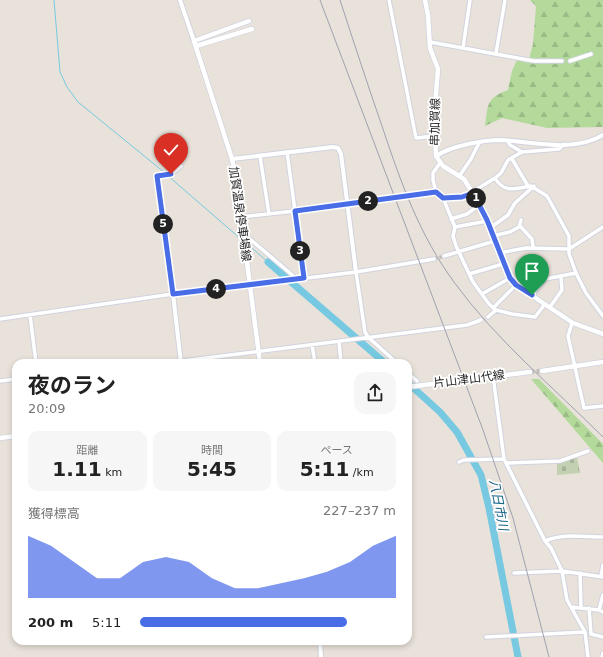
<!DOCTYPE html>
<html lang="ja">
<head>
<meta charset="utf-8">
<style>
  :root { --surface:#fff; --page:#f6f6f6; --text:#222; --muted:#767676; --accent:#496ce7 }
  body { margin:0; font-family:"DejaVu Sans","Noto Sans JP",sans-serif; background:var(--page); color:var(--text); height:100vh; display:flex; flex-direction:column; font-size:15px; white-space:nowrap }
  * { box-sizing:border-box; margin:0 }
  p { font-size:13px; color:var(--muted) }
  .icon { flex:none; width:22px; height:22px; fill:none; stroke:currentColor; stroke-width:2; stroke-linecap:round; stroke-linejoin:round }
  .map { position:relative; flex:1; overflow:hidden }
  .details { position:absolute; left:12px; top:359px; width:400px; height:286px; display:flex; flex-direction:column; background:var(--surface); border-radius:12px; box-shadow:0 2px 6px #0003 }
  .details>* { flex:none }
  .pin { position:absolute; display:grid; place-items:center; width:34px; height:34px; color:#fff; margin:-41px -17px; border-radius:50% 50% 50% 0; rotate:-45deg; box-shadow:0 0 4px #0007 }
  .pin .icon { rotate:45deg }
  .km { position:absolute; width:20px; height:20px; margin:-10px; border-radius:50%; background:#222; color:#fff; font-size:11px; line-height:20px; text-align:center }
  .round { display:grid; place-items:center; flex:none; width:42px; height:42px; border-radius:12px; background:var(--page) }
  .head { display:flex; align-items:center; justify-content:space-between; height:68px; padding:0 16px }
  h1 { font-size:22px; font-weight:700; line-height:30px }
  .figures { display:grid; grid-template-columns:repeat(3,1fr); gap:6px; height:68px; padding:4px 16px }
  .figures div { display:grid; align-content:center; border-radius:10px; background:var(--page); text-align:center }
  .figures b { font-size:20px; font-weight:700 }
  .figures small { font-size:11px; font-weight:400 }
  .figures p { font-size:11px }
  .chart { height:112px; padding:8px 16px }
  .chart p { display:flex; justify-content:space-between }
  .chart svg { width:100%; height:72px; margin-top:4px; fill:var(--accent); opacity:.7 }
  ul { padding:0 16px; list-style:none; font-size:13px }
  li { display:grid; grid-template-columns:64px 48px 1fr; align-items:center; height:30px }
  li i { height:10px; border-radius:5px; background:var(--accent) }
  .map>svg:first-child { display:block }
  .forest { fill:url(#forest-firs) }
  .cemetery { fill:url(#cemetery-stones) }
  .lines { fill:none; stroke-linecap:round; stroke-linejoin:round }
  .stream { stroke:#76c9e1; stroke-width:1 }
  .river { stroke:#76c9e1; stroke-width:7 }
  .minor-tunnel { stroke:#c2bdb6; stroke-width:3.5; stroke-dasharray:3.5 2; stroke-linecap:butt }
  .secondary-tunnel { stroke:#c2bdb6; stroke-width:4.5; stroke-dasharray:4.5 2; stroke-linecap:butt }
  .minor-casing { stroke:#d0d3df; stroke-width:5.5 }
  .tertiary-casing { stroke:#d0d3df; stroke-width:6 }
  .secondary-casing { stroke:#d0d3df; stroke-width:6 }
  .minor { stroke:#fff; stroke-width:3.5 }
  .tertiary { stroke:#fff; stroke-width:4 }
  .secondary { stroke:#fff; stroke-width:4.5 }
  .rail { stroke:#9ea1b0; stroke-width:1 }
  .route-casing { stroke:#fff; stroke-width:8 }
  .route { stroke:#496ce7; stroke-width:5 }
  .labels { text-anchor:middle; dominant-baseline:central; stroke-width:3.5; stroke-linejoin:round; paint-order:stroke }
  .street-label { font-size:12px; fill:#272727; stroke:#fff }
  .water-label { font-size:13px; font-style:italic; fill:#1a6789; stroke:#fff }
</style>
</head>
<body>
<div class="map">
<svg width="603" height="657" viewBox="0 0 603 657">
  <defs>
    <pattern id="forest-firs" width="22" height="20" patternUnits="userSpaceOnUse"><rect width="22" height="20" fill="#b3da9b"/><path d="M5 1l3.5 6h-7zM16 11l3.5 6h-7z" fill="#9abb86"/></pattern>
    <pattern id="cemetery-stones" width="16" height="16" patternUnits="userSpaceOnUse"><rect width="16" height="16" fill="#c3d1b3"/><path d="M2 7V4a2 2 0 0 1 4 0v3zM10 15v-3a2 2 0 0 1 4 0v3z" fill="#a8b39a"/></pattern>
  </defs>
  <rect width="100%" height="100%" fill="#e9e2da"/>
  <path class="forest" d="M530 0H603V127L547 128 502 118 485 126C488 105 486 98 508 90L512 71 517 60 528 63 533 44 536 6Z
    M531 379H539L603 444V463Z"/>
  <path class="cemetery" d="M577 457 580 473 557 475V463Z"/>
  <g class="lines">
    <path class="stream" d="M54 0 60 72 67 87 78 102 165 173
      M167 175 242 240
      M246 243 268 262"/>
    <path class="river" d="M268 262 385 363
      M408 383 440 412 457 432 481 475 489 508 518 657"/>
    <path class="minor-tunnel" d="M434 259 444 256"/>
    <path class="secondary-tunnel" d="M530 372 542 371"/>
    <defs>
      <path id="minor" d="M389 0 416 138 434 136
        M430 42 534 61H562
        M463 48 470 0
        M496 53 505 0
        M570 61 591 54
        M508 141 510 145 522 152
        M260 156 269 214
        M512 159 528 186
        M440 163 433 173V180L436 192 443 198 455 227 453 236 456 246 473 282 489 304 496 310 512 314 535 317 545 304
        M460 175 471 159 479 143
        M495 178C504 194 517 188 531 186L547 196 569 236V254L576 273 586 293 603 316
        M472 192 495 178 501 173 508 160 522 152 559 149 564 144
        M443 198 461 197 473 193
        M241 217 295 211 287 152
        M451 219 467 214 479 205
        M520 226 532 239 533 247
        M455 227 487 221
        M490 228 508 215 515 203 534 186
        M244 234 297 279
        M493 236 510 232 519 227 521 220
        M499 253 526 248 569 249 603 227
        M444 256 495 241
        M356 272 365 332 368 337 397 363
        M469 274 503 264
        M303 278 295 211 436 192
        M250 285 356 272 434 259
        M482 294 510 278
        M532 295 545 279 576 273
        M550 307 562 290 561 277
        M493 308 516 285
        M30 315 36 363
        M488 317 496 310
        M0 319 173 294 157 176 173 173 181 166
        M572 323 568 336 584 408 603 406
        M339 342 341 363
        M312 345 315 363
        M167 363 467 325 481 320
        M408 373 417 381
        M493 376 504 459 545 541 551 548 562 571 567 600 585 632 588 657
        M0 381 16 379
        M459 462 464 460 504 459
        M506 463 560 461 588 451
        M545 541C563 533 584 537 603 537
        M514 573 562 571 603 577
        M580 573 581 607
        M601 576 603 565
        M571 607 599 610 603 612
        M589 608 591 634
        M599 610 603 595
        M591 634 603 637
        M486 637 585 632
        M602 657 603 653"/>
      <path id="tertiary" d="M180 0 194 41
        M436 156C451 146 483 140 501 140 534 142 573 153 603 135
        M232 159 333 147 338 148 341 154 356 272
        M181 363 173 294 250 285
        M320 641 321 657"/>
      <path id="secondary" d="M425 0 428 15 430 48 438 69 434 118 436 156 443 166 464 179 472 192 487 221 505 269 516 285 573 323 603 334
        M249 21 194 41 232 159 237 185 260 363
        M196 46 252 29
        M542 371 603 362
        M408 387 530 372
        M0 438 16 436"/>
    </defs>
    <use href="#minor" class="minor-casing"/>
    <use href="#tertiary" class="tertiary-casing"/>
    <use href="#secondary" class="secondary-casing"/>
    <use href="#minor" class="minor"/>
    <use href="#tertiary" class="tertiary"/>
    <use href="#secondary" class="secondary"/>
    <path class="rail" d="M320 0 483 430 513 518 549 657
      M340 0C354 43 368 86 383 129 401 183 420 236 454 282 496 340 552 386 603 437"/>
  </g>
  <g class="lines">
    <defs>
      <path id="route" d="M171 174 157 176 173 294 304 278 295 211 436 192 443 198 462 197 473 193 487 220 510 278 516 285 532 295"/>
    </defs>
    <use href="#route" class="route-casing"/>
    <use href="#route" class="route"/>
  </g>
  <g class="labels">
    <g class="street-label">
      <text transform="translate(435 122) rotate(-89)">串加賀線</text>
      <text transform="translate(240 214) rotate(82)">加賀温泉停車場線</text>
      <text transform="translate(469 379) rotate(-7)">片山津山代線</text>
    </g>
    <g class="water-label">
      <text transform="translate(499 505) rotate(79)">八日市川</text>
    </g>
  </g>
</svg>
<div class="pin" style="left:532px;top:295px;background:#1e9e55"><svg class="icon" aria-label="arrive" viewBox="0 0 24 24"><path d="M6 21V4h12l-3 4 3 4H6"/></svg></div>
<div class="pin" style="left:171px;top:174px;background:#d93025"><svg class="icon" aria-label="check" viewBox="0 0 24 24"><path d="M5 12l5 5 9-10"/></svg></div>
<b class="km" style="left:476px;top:198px">1</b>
<b class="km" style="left:368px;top:201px">2</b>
<b class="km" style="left:300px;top:251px">3</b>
<b class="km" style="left:216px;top:289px">4</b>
<b class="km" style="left:163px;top:224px">5</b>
<section class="details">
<div class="head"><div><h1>夜のラン</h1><p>20:09</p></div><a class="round"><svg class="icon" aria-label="share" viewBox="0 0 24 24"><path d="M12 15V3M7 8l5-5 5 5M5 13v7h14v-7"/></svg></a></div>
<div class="figures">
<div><p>距離</p><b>1.11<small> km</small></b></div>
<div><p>時間</p><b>5:45</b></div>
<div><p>ペース</p><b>5:11<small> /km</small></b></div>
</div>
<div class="chart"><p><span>獲得標高</span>227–237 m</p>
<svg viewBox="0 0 160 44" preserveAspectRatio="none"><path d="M0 44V6L10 12L20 22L30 32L40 32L50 22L60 19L70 22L80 32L90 38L100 38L110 35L120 32L130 28L140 22L150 12L160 6V44z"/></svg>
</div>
<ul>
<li><b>200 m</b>5:11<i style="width:81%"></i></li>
</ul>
</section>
</div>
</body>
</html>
